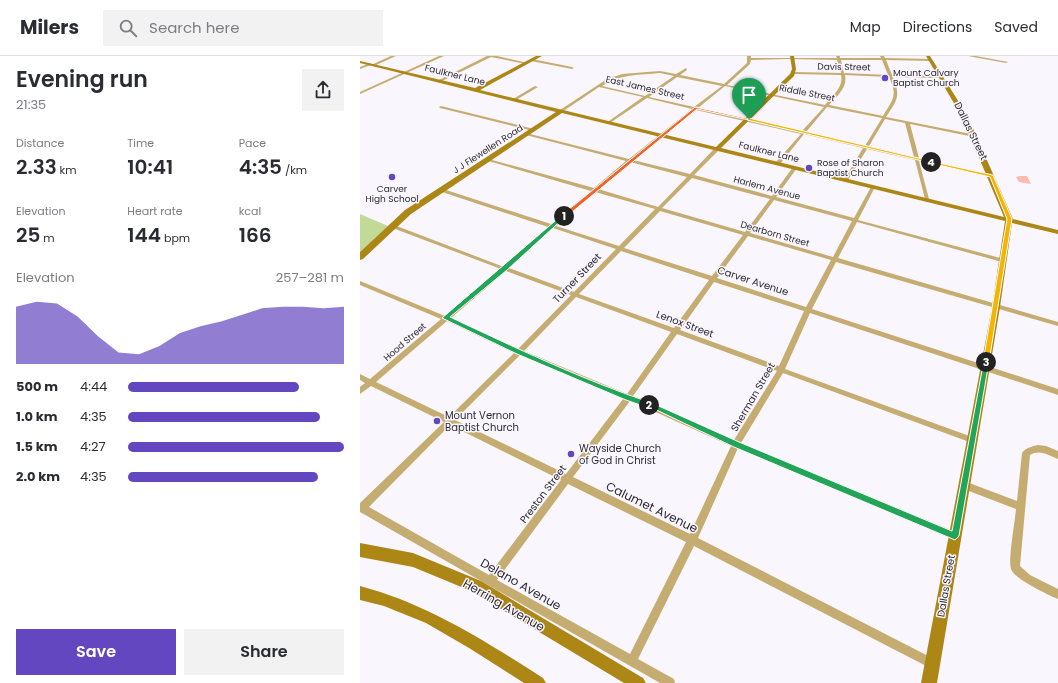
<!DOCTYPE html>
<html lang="en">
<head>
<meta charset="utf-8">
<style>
  :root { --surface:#fff; --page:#f2f2f3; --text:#2b2b33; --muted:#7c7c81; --line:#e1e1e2; --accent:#6347c0 }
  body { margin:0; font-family:Poppins,sans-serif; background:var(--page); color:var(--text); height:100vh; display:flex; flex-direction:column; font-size:15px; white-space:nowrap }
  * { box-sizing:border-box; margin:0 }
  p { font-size:13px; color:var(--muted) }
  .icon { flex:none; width:22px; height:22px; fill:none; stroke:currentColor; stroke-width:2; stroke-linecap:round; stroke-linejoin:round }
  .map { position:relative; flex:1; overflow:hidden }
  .details { display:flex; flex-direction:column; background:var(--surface); width:360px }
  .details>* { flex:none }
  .pin { position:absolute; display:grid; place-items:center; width:34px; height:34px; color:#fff; margin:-41px -17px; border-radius:50% 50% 50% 0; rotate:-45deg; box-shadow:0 0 4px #0007 }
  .pin .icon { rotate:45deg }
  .km { position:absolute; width:20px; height:20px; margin:-10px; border-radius:50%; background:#222; color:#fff; font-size:11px; line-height:20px; text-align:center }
  .round { display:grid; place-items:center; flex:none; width:42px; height:42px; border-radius:0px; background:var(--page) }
  .overview { display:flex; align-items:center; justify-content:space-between; height:68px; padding:0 16px }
  h1 { font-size:22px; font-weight:600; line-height:30px }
  .metrics { display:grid; grid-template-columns:repeat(3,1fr); gap:6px; height:68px; padding:4px 16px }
  .metrics div { display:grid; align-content:center }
  .metrics b { font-size:20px; font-weight:600 }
  .metrics small { font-size:11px; font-weight:400 }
  .metrics p { font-size:11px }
  .chart { height:112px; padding:8px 16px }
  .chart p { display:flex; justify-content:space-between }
  .chart svg { width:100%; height:72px; margin-top:4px; fill:var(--accent); opacity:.7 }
  .action { display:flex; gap:8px; margin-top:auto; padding:8px 16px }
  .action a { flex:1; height:46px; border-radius:0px; background:var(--accent); color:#fff; font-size:16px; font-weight:600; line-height:46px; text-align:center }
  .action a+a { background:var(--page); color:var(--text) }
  ul { padding:0 16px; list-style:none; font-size:13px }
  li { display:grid; grid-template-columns:64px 48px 1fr; align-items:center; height:30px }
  li i { height:10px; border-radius:5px; background:var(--accent) }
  header { display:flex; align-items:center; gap:24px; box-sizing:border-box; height:56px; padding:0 20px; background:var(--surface); border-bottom:1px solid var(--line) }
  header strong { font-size:19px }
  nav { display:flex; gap:22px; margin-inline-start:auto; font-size:14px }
  .search { width:280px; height:36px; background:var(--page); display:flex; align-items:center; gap:10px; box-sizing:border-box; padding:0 14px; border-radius:0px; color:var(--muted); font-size:15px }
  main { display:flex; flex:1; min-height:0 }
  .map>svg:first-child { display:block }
  .green { fill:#c3d997 }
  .building { fill:#fabcae }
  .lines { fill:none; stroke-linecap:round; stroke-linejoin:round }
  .street { fill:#c5ad71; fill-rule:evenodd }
  .secondary { fill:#ac8716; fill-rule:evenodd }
  .split-1 { fill:#f0652b; stroke:#fff }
  .split-2 { fill:#22a559; stroke:#fff }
  .split-3 { fill:#22a559; stroke:#fff }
  .split-4 { fill:#f5b400; stroke:#fff }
  .split-5 { fill:#f5b400; stroke:#fff }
  .poi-dot { fill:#6347c0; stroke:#faf6fe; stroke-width:1.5 }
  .labels { text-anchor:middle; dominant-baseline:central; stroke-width:3; stroke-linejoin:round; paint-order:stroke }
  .far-street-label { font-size:9px; fill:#2c2930; stroke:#faf6fe }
  .far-poi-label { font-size:9px; fill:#2c2930; stroke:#faf6fe; text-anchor:start }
  .street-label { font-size:10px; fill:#2c2930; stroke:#faf6fe }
  .poi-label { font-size:10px; fill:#2c2930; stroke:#faf6fe; text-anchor:start }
  .near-street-label { font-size:12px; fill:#2c2930; stroke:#faf6fe }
</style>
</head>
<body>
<header>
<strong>Milers</strong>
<div class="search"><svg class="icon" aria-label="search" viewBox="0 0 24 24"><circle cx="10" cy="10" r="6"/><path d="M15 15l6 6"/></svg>Search here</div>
<nav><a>Map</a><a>Directions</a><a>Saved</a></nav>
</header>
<main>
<section class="details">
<div class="overview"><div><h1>Evening run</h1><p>21:35</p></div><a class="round"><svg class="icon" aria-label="share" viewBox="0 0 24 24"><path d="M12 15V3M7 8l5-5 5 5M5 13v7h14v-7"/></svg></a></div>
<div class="metrics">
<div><p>Distance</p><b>2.33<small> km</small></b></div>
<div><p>Time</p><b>10:41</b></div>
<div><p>Pace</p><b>4:35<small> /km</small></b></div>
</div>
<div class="metrics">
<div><p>Elevation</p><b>25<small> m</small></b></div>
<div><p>Heart rate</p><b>144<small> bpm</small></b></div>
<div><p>kcal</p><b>166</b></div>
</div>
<div class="chart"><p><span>Elevation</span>257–281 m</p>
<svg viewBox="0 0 160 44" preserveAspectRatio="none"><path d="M0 44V9L10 6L20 7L30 15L40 27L50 37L60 38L70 33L80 25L90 21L100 18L110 14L120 10L130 9L140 9L150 10L160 9V44z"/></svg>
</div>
<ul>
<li><b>500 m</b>4:44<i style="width:79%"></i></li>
<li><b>1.0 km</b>4:35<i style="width:89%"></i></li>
<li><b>1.5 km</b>4:27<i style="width:100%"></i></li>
<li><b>2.0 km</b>4:35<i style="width:88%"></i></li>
</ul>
<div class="action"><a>Save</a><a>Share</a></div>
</section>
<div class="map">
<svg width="698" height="627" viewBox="0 0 698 627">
  <rect width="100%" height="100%" fill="#faf6fe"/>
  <path class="green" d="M0 158 28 170 0 196Z"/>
  <path class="building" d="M660 120H667L671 128 659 126 656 121Z"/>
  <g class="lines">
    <path class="street" d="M31 0H36L14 10 11 9Z
      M79 0H84L0 38V36Z
      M127 0H137L168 7 166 8 131 1 80 26 77 25Z
      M387 0H391V2H477L476 0H480V2H521L520 0H524L525 2 572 3 571 5 526 4 532 19 581 20 583 21 581 22 533 21C541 41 537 44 526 61L616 79V80L614 81 550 68 559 102 634 120 632 121 559 105 569 143 567 144 565 143 555 104 507 93 488 124 486 125 484 124 503 92 444 78 420 108H416V106L441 78 336 54 273 104 330 118 355 92H359V94L334 119 412 140 433 111H437V112L416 141 494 162 511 131 515 130V131L498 164 644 203 645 204 642 206 497 166 478 202 698 266V270L476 206 452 253 698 333V339L450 257 425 313 615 382 616 384 615 386 612 387 423 317 381 387 598 477 599 480 598 483 595 484 592 483 378 392 338 482 576 604 577 608 576 612 572 613 334 490 278 603 314 623 315 627H300L0 456V447L84 366 11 330 0 338V331L5 327 0 324V318L10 323 81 263 0 229V225L85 260 141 213 30 171V169H34L144 211 188 171 79 135V133H83L191 168 231 135 125 104V102L234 132 266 105 166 79V77L269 103 332 53 287 42 250 67H249V65L283 41 239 31 202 56H200V54L247 23 262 18 300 15 316 18 326 12 327 14 320 19 364 28 387 7ZM428 3 477 4 481 17 434 16 432 17 434 18 481 19C484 31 472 40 465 49L367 29 390 8 391 4ZM481 4H522L528 19 484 17ZM300 17 314 20 285 40 242 30C259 18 280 19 300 17ZM485 19 529 21C538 40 533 43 523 60L469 49C476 41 488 32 485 19ZM317 21 362 30 334 51 289 41ZM365 30 464 51 442 75 338 52ZM467 51 522 62 505 90 446 76ZM525 63 545 67 554 101 509 90ZM270 106 327 121 298 151 238 133ZM332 122 410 143 385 176 302 152ZM235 136 295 153 259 190 196 170ZM414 144 492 165 473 201 390 177ZM300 155 383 179 352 220 264 192ZM193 172 256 193 214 236 149 212ZM388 180 471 204 446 251 357 222ZM261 195 349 224 314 272 219 238ZM146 215 211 239 158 293 91 262ZM354 226 444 255 419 310 320 274ZM216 241 311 276 267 338 164 295ZM87 265 154 297 89 361 16 326ZM317 278 417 315 374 384 285 344 273 340ZM160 299 263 343 206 418 95 364ZM270 345 280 349 371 390 330 478 213 421ZM90 369 201 424 129 519 9 451ZM208 428 326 486 270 598 137 524Z
      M608 0H616L648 6 646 7Z
      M172 3 212 11 214 12 212 13 171 5Z
      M10 7 11 9 0 13V11Z
      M175 30 178 31 156 44 153 43Z
      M81 50 174 73 175 74 173 75 80 52 79 51Z
      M678 389 686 390 698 395V403C688 399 680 393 670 399L660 510 670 519 698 533V543C688 539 653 522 651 513 648 503 655 466 656 453L601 432 600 429 601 426 604 425 657 445 662 397C665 392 673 390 678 389Z"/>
    <path class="secondary" d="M176 0H182L120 34 356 91 430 18 432 13 430 0H434L436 13 434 20 361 92 644 161 601 59 566 0H570L607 59 653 163 698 174V178L652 167 640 251 577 627H561L632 251 645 165 202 57 51 158 3 203 0 204V196L45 154 196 56 0 7V5L115 32Z
      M0 487 53 497 121 525 283 622 286 627H264L111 535 53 511 0 501Z
      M0 530C68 548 125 585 183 622L186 627H164L109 592 66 567 24 550 0 544Z"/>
  </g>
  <path class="split-1" d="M335 51 390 63 389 64 337 53 206 161H202V159Z"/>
  <path class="split-2" d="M202 159 206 160 147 214 90 261C156 292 223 324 292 347V351L289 352 266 344 157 298 82 262Z"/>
  <path class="split-3" d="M624 304 629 306 599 480 595 484 374 391 286 349 287 347H292L379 386 592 475Z"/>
  <path class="split-4" d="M570 105 633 119 652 163 629 306 626 309 623 306 647 163 630 121 570 107Z"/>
  <path class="split-5" d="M389 62 571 105 574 106 571 107 387 64Z"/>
  <g class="poi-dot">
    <circle cx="525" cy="22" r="4"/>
    <circle cx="449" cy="112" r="4"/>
    <circle cx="32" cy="121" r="4"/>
    <circle cx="77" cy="365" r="4"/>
    <circle cx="211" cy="398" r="4"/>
  </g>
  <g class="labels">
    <g class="far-street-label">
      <text transform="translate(484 11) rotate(1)">Davis Street</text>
      <text transform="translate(95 19) rotate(14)">Faulkner Lane</text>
      <text transform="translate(285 32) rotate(13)">East James Street</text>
      <text transform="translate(447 37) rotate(11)">Riddle Street</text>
      <text transform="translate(128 93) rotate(-33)">J J Flewellen Road</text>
      <text transform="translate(409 96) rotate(14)">Faulkner Lane</text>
      <text transform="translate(407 132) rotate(15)">Harlem Avenue</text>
      <text transform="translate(415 178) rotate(16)">Dearborn Street</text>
      <text transform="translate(45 286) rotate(-41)">Hood Street</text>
    </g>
    <g class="far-poi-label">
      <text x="533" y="17">Mount Calvary<tspan x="533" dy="10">Baptist Church</tspan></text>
      <text x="457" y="107">Rose of Sharon<tspan x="457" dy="10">Baptist Church</tspan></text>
      <text x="32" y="133" text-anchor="middle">Carver<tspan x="32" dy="10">High School</tspan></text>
    </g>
    <g class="street-label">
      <text transform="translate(611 75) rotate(64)">Dallas Street</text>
      <text transform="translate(217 222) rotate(-46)">Turner Street</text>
      <text transform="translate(393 225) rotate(18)">Carver Avenue</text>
      <text transform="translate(325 268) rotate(20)">Lenox Street</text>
      <text transform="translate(393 341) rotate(-60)">Sherman Street</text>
      <text transform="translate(183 438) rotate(-53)">Preston Street</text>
      <text transform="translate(586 530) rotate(-80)">Dallas Street</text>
    </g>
    <g class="poi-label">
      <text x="85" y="359">Mount Vernon<tspan x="85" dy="12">Baptist Church</tspan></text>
      <text x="219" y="392">Wayside Church<tspan x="219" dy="12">of God in Christ</tspan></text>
    </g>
    <g class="near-street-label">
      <text transform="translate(292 451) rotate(26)">Calumet Avenue</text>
      <text transform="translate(161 528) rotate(30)">Delano Avenue</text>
      <text transform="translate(144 549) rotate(30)">Herring Avenue</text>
    </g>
  </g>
</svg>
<div class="pin" style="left:389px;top:63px;background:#1e9e55"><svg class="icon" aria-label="arrive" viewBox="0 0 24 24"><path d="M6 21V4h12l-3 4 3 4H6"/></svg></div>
<b class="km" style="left:204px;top:160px">1</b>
<b class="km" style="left:289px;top:349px">2</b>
<b class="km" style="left:626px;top:306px">3</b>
<b class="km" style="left:571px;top:106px">4</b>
</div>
</main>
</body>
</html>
